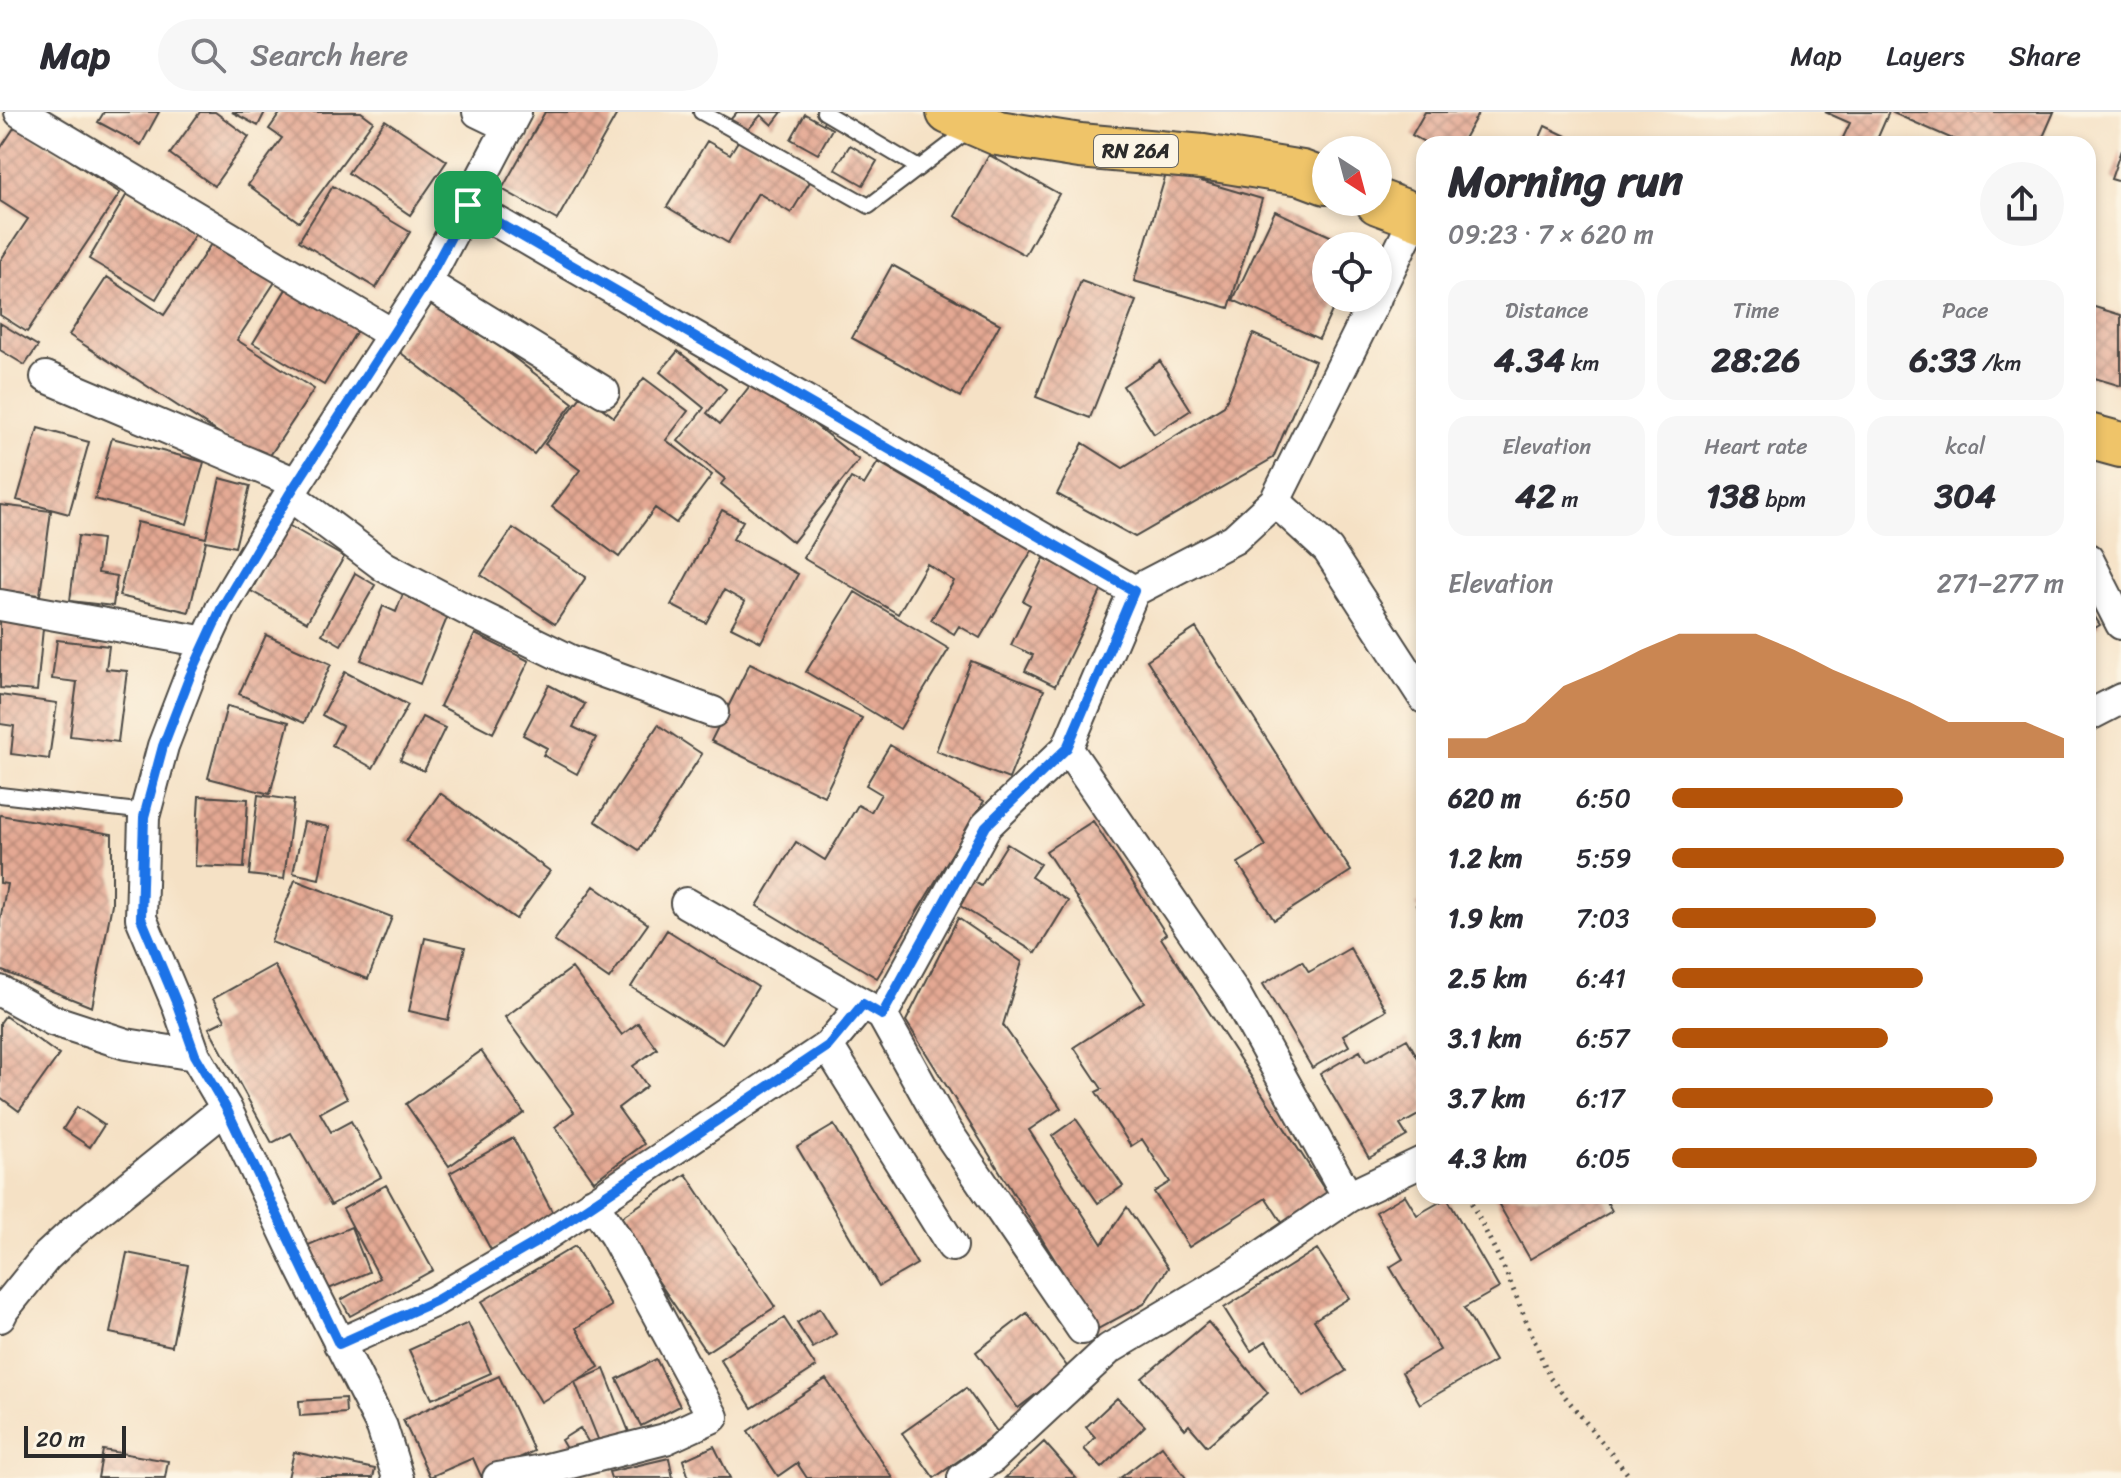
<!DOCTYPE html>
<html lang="en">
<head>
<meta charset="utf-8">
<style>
  :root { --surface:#fff; --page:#f7f7f7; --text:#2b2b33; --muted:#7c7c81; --line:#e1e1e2; --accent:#b45309 }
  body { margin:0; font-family:Sriracha,sans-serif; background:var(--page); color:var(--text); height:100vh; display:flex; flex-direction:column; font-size:30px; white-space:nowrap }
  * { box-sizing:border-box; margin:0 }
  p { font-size:26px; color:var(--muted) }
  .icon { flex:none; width:44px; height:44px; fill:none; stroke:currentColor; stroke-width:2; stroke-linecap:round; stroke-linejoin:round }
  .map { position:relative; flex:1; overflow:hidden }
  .sheet { position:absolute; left:1416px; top:24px; width:680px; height:1068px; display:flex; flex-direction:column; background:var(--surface); border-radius:24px; box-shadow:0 4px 12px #0003 }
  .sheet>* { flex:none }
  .needle { width:52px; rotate:144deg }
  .buttons { position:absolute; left:1312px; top:24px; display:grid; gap:16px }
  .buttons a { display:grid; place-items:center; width:80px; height:80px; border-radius:50%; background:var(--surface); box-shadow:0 4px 12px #0003; font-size:40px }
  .scale { position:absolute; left:24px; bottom:20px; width:102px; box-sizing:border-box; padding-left:8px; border:4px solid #2b2b2b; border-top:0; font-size:22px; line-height:28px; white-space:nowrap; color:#2b2b2b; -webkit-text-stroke:6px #fcf5e5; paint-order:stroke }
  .pin { position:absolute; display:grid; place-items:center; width:68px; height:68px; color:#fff; margin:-34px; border-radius:16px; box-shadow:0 4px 12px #0006 }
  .round { display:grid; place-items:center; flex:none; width:84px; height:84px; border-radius:42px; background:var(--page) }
  .summary { display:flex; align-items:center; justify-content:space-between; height:136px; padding:0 32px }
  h1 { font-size:44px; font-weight:700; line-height:60px }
  .metrics { display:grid; grid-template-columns:repeat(3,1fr); gap:12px; height:136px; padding:8px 32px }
  .metrics div { display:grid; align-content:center; border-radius:20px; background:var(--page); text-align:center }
  .metrics b { font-size:34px; font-weight:700 }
  .metrics small { font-size:22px; font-weight:400 }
  .metrics p { font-size:22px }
  .chart { height:224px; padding:16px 32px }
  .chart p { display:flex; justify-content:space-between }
  .chart svg { width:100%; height:144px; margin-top:8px; fill:var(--accent); opacity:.7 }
  ul { padding:0 32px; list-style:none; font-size:26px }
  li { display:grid; grid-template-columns:128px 96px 1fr; align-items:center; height:60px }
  li i { height:20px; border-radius:10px; background:var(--accent) }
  header { display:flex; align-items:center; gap:48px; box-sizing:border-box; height:112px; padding:0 40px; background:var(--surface); border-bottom:2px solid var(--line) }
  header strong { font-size:38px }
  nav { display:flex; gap:44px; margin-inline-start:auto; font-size:28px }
  .search { width:560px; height:72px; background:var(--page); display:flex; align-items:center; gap:20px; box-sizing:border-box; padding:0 28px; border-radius:44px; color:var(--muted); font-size:30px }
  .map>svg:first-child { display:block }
  .building { fill:url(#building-cross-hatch) }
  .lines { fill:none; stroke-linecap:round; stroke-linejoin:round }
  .service-casing { stroke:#494642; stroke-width:18 }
  .minor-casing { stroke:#494642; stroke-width:34 }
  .primary-casing { stroke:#494642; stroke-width:48 }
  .path { stroke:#494642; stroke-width:5; stroke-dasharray:2 6; stroke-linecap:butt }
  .service { stroke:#fff; stroke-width:14 }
  .minor { stroke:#fff; stroke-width:30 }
  .primary { stroke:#efc469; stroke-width:44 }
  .route-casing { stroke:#fff; stroke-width:16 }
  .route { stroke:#1a73e8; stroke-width:10 }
  .labels { text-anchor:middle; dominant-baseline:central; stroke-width:6; stroke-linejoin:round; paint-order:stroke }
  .shield { fill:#fcf5e5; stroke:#6a6863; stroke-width:2 }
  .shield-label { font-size:20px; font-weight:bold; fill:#2b2b2b }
</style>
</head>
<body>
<header>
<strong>Map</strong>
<div class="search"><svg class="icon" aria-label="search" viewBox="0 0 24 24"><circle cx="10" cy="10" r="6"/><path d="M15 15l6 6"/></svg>Search here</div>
<nav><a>Map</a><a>Layers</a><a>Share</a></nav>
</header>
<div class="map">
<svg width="2121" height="1366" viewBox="0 0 2121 1366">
  <defs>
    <pattern id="building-cross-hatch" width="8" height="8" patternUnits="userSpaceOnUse" patternTransform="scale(2)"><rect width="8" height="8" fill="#e4a893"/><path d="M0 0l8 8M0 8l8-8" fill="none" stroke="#b98978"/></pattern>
  </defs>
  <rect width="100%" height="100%" fill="#fcf5e5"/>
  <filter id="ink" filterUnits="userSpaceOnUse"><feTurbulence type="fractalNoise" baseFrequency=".0125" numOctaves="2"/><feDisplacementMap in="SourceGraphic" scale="16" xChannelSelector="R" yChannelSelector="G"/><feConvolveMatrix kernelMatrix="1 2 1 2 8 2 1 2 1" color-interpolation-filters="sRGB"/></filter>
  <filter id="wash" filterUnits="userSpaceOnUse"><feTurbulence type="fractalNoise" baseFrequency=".006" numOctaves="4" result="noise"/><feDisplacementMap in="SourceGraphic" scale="32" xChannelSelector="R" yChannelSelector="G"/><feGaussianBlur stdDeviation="1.8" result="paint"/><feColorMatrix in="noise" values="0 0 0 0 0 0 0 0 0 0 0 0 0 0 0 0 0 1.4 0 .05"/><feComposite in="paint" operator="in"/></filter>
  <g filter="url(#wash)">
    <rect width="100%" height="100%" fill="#f5e1c5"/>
    <g id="blocks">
      <path class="building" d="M104 0H159L141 33 98 10Z
        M200 0H215L249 25 214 74 170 42Z
        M232 0H265L258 14Z
        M281 0H361L373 9 299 110 248 73 282 26 269 17Z
        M545 0H618L557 108 502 77Z
        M737 0H782L772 13 761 3 745 21 730 8Z
        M1425 0H1479L1461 32H1428L1412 23Z
        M1825 0H1889L1875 32H1840L1850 11Z
        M1891 0H2054L2040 32H1964Z
        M805 2 832 17 818 42 791 27Z
        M385 8 447 49 410 103 348 61Z
        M16 13 120 81 27 220 0 203V149L28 107 0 89V37Z
        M1545 14 1583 32H1537Z
        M740 26 811 68 791 101 758 81 728 131 667 95 707 29 730 42Z
        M850 33 877 49 863 73 835 57Z
        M2121 38V70L2111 67Z
        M989 43 1059 82 1025 143 955 104Z
        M1167 59 1262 87 1229 196 1134 169Z
        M333 74 410 120 376 176 299 129Z
        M127 82 195 122 156 187 89 147Z
        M1275 99 1352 134H1326V186H1338L1319 227 1233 188Z
        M213 129 275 170 237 228 314 277 265 351 69 223 107 165 164 203Z
        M892 153 1000 212 960 285 852 226Z
        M1081 169 1136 189 1090 306 1036 285Z
        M288 174 358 217 324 273 253 231Z
        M436 186 573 291 534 342 397 238Z
        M2088 193 2121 203V274L2088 264Z
        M0 211 38 234 25 253 0 238Z
        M1253 222 1315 249 1273 346 1135 425 1057 382 1083 331 1123 356 1224 294Z
        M678 239 726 277 707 301 720 312 756 266 859 348 793 430 721 372 725 367 678 329 704 296 660 260Z
        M1160 249 1191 298 1154 322 1123 274Z
        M644 266 688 299 666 328 712 363 676 411 655 396 619 445 552 395 580 358 545 332 583 282 614 305Z
        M38 316 89 330 69 402 17 388Z
        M112 326 204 350 187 412 95 387Z
        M878 350 968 402 973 392 1037 430 980 526 959 514 954 522 931 508 954 469 927 452 898 502 803 446 851 366 864 373Z
        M220 366 250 374 235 435 206 429 189 500 119 484 137 410 206 426Z
        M0 393 51 399 40 483 0 478Z
        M722 398 743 409 733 427 798 462 761 530 731 515 745 490 724 478 706 511 671 493Z
        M288 413 344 445 307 510 251 479Z
        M513 416 586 465 555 512 481 463Z
        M78 424 102 427 98 461 117 464 113 494 70 489Z
        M1044 446 1103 475 1055 574 1025 559 1033 543 1011 533 1030 493 1023 489Z
        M355 461 375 473 341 533 322 522Z
        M855 480 949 537 900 617 806 560Z
        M403 482 449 501 420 572 361 548 383 494 396 500Z
        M2088 494 2100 513 2088 520Z
        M0 502 44 506 37 579 0 576Z
        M1196 516 1351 759 1274 808 1238 751 1266 734 1147 548Z
        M475 522 529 549 493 621 440 594Z
        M266 523 331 552 304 611 239 582Z
        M57 528 109 534 106 557 127 559 118 630 70 624 77 570 52 567Z
        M971 549 1044 578 1009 667 936 639Z
        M750 551 862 606 824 684 711 629Z
        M345 560 408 593 373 656 332 633 342 614 322 603Z
        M549 573 585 592 573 615 596 626 577 662 543 643 547 636 523 623Z
        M0 583 57 591 49 647 11 642 14 614 0 612Z
        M227 594 289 610 270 682 208 666Z
        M422 605 445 616 424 659 400 648Z
        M658 613 702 642 639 738 595 709Z
        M890 633 984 689 877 866 757 794 796 730 825 748 858 693 871 700 881 682 866 673Z
        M440 681 550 759 516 807 406 729Z
        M258 683 294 688 284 767 249 763Z
        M199 684 248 687 244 756 195 754Z
        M0 703 112 722V792L92 895 0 858V808L7 772 0 771Z
        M1093 709 1166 822 1161 826 1330 1086 1285 1115 1266 1086 1189 1135 1154 1080 1170 1070 1142 1027 1131 1034 1096 980 1102 977 1074 935 1144 890 1046 739Z
        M304 710 329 715 319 767 293 761Z
        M1007 732 1040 752 1031 765 1068 789 1036 841 954 790 969 767 981 774Z
        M295 768 392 805 368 867 271 830Z
        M594 774 648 812 609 867 554 829Z
        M1424 788V806L1416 793Z
        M958 806 1022 850 1003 913 1061 996 1029 1018 1102 1132 1127 1095 1168 1156 1144 1192 1098 1217 906 909Z
        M667 818 758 875 722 932 631 875Z
        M425 826 465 835 448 908 409 899Z
        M1350 836 1386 898 1343 923 1349 934 1312 956 1263 872 1302 849 1309 860Z
        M274 853 347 986 320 1001 331 1020 351 1009 381 1065 331 1093 291 1021 272 1031 209 916 225 908 213 887Z
        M572 856 622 923 638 911 657 937 633 954 647 974 618 996 644 1032 594 1069 555 1015 574 1000 505 905Z
        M5 904 59 943 19 999 0 985V911Z
        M1407 927 1424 956V1000L1400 1013 1407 1024 1369 1046 1320 962 1360 939 1366 950Z
        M481 939 524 1001 449 1054 406 992Z
        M77 995 104 1013 90 1035 63 1017Z
        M1076 1007 1123 1074 1098 1091 1052 1024Z
        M834 1013 917 1152 879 1174 797 1035Z
        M513 1026 555 1105 491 1138 450 1061Z
        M686 1062 775 1195 706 1240 617 1108Z
        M386 1073 433 1158 350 1204 341 1188 380 1166 343 1097Z
        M1405 1083 1417 1103 1447 1086 1499 1176 1464 1196 1495 1249 1420 1292 1402 1260 1440 1238 1390 1155 1403 1147 1376 1100Z
        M1494 1084H1604L1612 1099 1530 1147Z
        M351 1115 369 1160 324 1179 306 1134Z
        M575 1134 611 1194 576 1216 599 1255 541 1290 481 1190Z
        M1317 1137 1349 1186 1314 1208 1346 1259 1303 1285 1266 1229 1251 1239 1224 1196Z
        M127 1141 188 1153 172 1234 110 1221Z
        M820 1196 836 1222 813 1236 797 1211Z
        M1027 1201 1069 1257 1018 1296 976 1240Z
        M784 1206 816 1255 752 1296 720 1247Z
        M1208 1210 1268 1281 1207 1334 1189 1313 1185 1317 1142 1266Z
        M468 1211 491 1261 432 1287 409 1238Z
        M656 1247 680 1294 641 1314 617 1267Z
        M604 1257 629 1320 600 1332 575 1270Z
        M499 1264 534 1339 481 1364 473 1346 430 1365 403 1308Z
        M826 1267 893 1366H807L797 1351 778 1364 748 1319Z
        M966 1276 998 1321 934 1366 902 1321Z
        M345 1286 346 1301 300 1304 299 1289Z
        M1117 1286 1145 1314 1102 1356 1084 1337 1095 1325 1086 1315Z
        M580 1316 589 1331 569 1342 561 1328Z
        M1044 1330 1076 1366H1005Z
        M714 1334 730 1366H689L683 1348Z
        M1162 1334 1186 1366H1120Z
        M103 1338 168 1349 165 1366H98Z
        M294 1340 375 1357 373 1366H288Z
        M669 1346 673 1366H611L609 1360Z"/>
    </g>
  </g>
  <g filter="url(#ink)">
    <use href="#blocks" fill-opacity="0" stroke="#494642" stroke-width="2"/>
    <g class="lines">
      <defs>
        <path id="service" d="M701 0 869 94 970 17
          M824 0 919 56
          M0 683 146 700"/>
        <path id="minor" d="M20 0 392 222
          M478 0 509 15
          M516 0 426 171 604 280
          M468 93 1134 479 1234 427 1275 389 1376 186
          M1378 181 1416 104
          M46 265 296 371
          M289 383 385 455 465 497 570 548 713 600
          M1275 389 1328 438 1424 586
          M2088 447 2121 512
          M1134 479 1067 636 1233 878 1348 1085
          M0 493 206 530
          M2088 604 2121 587
          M686 791 882 903 946 1018 1082 1217
          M0 879 52 908 126 932 195 943
          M882 903 986 714 1067 636
          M828 934 952 1134
          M0 1205 4 1197 46 1145 73 1120 226 996
          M339 1232 435 1189 533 1132 828 934 863 892
          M398 1366 382 1315 302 1157 226 996 195 943 177 892 141 806 144 705 163 634 190 564 221 497 289 383 426 171
          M498 1366 543 1358 665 1327 713 1305 615 1124 593 1091
          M963 1366 992 1346 1109 1237 1238 1160 1348 1085 1424 1049"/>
        <path id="primary" d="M949 0 998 21 1080 34 1203 45 1302 61 1326 70
          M1378 90 1424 107
          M2088 324 2121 333"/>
      </defs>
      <use href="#service" class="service-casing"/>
      <use href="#minor" class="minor-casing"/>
      <use href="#primary" class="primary-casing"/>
      <path class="path" d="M1468 1084 1505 1158 1550 1266 1631 1366"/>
      <use href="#service" class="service"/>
      <use href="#minor" class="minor"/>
      <use href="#primary" class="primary"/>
    </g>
  </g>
  <g class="lines" filter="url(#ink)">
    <defs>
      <path id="route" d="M468 93 1134 479 1067 636 986 714 882 903 863 892 828 934 533 1132 435 1189 339 1232 226 996 195 943 177 892 141 806 144 705 163 634 190 564 221 497 289 383 426 171Z"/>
    </defs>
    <use href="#route" class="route-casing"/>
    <use href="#route" class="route"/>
  </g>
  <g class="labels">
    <rect class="shield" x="1094" y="23" width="84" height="32" rx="6"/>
    <g class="shield-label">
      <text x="1136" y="39">RN 26A</text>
    </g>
  </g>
</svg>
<div class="buttons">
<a><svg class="needle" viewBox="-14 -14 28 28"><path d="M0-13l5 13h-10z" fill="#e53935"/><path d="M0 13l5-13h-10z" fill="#7c7c81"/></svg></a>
<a><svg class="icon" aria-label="locate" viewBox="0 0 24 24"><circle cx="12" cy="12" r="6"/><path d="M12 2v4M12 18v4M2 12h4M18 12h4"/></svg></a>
</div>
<div class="scale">20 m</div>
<div class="pin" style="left:468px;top:93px;background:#1e9e55"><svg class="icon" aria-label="arrive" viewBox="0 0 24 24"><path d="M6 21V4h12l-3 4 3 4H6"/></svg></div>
<section class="sheet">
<div class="summary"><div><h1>Morning run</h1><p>09:23 · 7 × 620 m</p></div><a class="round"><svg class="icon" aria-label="share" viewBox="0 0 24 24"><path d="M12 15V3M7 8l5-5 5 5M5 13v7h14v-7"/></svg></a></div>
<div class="metrics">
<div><p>Distance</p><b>4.34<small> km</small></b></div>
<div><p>Time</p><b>28:26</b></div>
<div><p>Pace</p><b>6:33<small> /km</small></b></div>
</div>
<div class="metrics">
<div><p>Elevation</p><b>42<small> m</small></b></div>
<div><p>Heart rate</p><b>138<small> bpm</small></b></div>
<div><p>kcal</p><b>304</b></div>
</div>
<div class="chart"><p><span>Elevation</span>271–277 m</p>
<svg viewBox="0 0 160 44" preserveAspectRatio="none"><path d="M0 44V38L10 38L20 33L30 22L40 17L50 11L60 6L70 6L80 6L90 11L100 17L110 22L120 27L130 33L140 33L150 33L160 38V44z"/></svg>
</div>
<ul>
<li><b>620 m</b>6:50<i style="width:59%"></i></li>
<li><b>1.2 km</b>5:59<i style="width:100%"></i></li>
<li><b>1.9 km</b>7:03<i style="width:52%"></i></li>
<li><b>2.5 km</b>6:41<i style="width:64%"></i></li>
<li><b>3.1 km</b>6:57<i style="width:55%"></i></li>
<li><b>3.7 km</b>6:17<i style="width:82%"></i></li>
<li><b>4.3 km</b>6:05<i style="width:93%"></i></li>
</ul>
</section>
</div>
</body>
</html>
